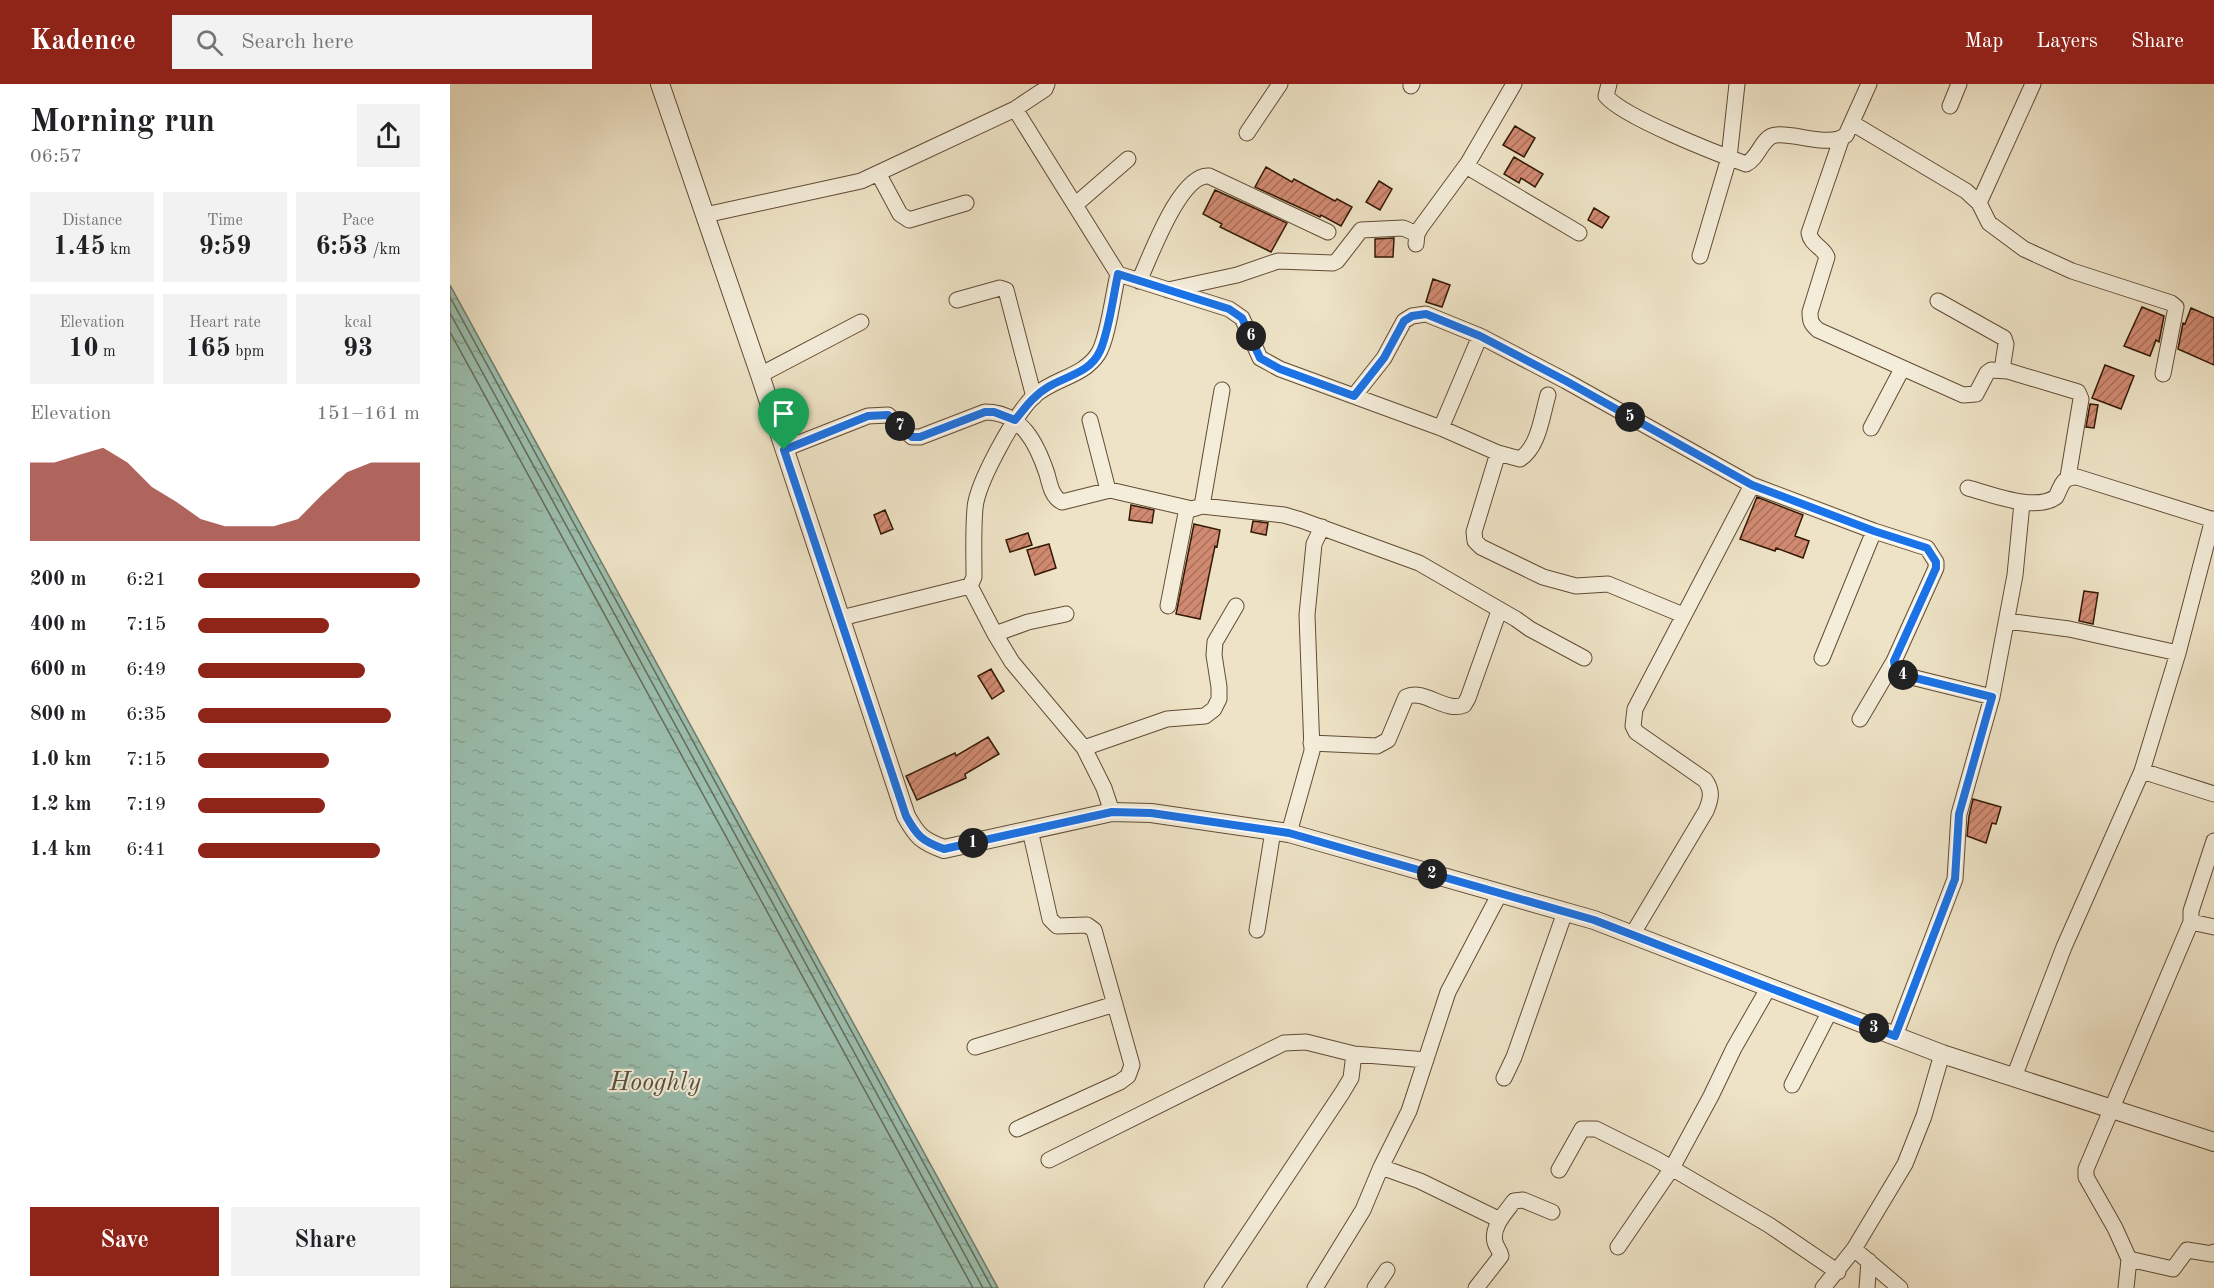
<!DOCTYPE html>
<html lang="en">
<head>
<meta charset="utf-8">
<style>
  :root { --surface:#fff; --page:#f2f2f2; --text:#202124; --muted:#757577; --accent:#8f2418 }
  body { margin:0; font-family:"Old Standard TT",serif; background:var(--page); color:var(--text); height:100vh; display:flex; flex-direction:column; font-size:22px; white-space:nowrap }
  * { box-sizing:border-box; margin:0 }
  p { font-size:20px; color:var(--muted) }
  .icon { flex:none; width:33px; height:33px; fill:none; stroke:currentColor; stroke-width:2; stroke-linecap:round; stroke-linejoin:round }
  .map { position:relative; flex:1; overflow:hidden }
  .drawer { display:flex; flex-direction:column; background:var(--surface); width:450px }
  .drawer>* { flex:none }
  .pin { position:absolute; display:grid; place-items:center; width:51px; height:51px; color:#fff; margin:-62px -26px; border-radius:50% 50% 50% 0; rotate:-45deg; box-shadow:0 0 6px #0007 }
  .pin .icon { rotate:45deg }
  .km { position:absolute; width:30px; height:30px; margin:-15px; border-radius:50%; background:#222; color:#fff; font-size:16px; line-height:30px; text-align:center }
  .round { display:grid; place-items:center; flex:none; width:63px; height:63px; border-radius:0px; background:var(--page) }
  .headline { display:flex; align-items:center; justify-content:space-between; height:102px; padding:0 30px }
  h1 { font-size:33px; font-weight:700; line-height:45px }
  .figures { display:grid; grid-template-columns:repeat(3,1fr); gap:9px; height:102px; padding:6px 30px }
  .figures div { display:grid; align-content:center; border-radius:0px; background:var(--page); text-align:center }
  .figures b { font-size:26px; font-weight:700 }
  .figures small { font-size:16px; font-weight:400 }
  .figures p { font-size:16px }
  .chart { height:168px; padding:12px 30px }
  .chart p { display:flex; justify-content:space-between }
  .chart svg { width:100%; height:108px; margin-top:6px; fill:var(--accent); opacity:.7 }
  .action { display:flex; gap:12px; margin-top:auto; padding:12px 30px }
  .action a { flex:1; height:69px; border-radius:0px; background:var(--accent); color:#fff; font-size:24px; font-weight:700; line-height:69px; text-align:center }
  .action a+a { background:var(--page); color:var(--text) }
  ul { padding:0 30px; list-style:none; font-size:20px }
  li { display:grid; grid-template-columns:96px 72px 1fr; align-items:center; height:45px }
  li i { height:15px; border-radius:8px; background:var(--accent) }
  header { display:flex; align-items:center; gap:36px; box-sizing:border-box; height:84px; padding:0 30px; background:var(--accent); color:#fff }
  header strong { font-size:28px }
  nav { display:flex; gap:33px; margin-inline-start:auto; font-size:21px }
  .search { width:420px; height:54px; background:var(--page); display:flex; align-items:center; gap:15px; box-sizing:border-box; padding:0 21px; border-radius:0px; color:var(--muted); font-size:22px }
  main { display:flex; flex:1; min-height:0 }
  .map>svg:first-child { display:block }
  .water { fill:url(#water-ripples); stroke:#717c6a; stroke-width:1.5 }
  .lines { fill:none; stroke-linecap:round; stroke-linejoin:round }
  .shore { stroke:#676c59; stroke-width:1.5 }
  .building { fill:url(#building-hatch); stroke:#331803; stroke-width:1.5 }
  .minor-casing { stroke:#624b34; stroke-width:17 }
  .tertiary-casing { stroke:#624b34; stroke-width:20 }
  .minor { stroke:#f4edda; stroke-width:15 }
  .tertiary { stroke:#f4edda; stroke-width:18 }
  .route-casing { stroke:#fff; stroke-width:12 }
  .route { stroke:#1a73e8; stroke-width:8 }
  .labels { text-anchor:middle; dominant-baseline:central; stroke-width:4.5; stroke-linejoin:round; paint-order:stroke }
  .water-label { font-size:26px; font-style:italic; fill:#57523f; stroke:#f4edda }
</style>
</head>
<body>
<header>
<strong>Kadence</strong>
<div class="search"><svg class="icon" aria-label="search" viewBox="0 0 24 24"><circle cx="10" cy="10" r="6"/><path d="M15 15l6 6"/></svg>Search here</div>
<nav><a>Map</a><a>Layers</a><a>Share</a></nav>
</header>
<main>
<section class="drawer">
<div class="headline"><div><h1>Morning run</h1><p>06:57</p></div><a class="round"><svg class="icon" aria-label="share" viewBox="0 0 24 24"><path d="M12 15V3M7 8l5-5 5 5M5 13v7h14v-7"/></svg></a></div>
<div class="figures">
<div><p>Distance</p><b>1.45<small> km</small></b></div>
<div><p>Time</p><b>9:59</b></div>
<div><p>Pace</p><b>6:53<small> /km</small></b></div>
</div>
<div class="figures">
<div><p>Elevation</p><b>10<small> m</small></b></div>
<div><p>Heart rate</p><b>165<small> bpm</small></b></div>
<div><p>kcal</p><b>93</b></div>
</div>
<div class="chart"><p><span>Elevation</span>151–161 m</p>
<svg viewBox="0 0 160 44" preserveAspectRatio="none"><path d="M0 44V12L10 12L20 9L30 6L40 12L50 22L60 28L70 35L80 38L90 38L100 38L110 35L120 25L130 16L140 12L150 12L160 12V44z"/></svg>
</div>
<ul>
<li><b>200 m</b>6:21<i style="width:100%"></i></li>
<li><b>400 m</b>7:15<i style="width:59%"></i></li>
<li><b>600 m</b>6:49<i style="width:75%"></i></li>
<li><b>800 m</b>6:35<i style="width:87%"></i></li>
<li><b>1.0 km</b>7:15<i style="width:59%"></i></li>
<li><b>1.2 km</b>7:19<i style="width:57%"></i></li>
<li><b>1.4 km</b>6:41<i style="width:82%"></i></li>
</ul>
<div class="action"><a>Save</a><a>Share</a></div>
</section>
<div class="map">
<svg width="1764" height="1204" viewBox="0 0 1764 1204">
  <defs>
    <pattern id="water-ripples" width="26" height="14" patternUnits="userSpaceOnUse" patternTransform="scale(1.5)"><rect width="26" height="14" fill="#9bbfaf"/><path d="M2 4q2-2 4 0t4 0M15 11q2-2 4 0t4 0" fill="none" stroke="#86a395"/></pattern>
    <pattern id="building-hatch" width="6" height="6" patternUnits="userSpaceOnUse" patternTransform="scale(1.5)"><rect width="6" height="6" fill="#d18a72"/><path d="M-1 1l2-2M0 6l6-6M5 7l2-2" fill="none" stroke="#aa705b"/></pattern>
  </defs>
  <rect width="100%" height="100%" fill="#eee3c6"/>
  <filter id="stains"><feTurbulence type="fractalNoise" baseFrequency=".00333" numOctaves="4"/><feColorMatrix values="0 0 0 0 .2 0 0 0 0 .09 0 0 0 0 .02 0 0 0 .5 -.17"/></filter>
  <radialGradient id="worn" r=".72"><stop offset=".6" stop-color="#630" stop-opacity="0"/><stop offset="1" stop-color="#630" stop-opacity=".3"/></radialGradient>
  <path class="water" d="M0 201 548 1204H0Z"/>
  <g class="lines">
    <path class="shore" d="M0 213 542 1204
      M0 229 533 1204
      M0 248 523 1204"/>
  </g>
  <path class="building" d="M1065 42 1085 54 1074 73 1053 61Z
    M1064 73 1093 90 1085 103 1071 94 1069 99 1054 90Z
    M816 83 842 98 844 95 885 117 887 115 902 123 891 142 871 131 870 133 805 103Z
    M929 97 942 105 930 126 916 118Z
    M765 106 837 139 821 168 770 143 772 140 753 130Z
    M1144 124 1159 133 1152 144 1138 136Z
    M944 154 943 173H925V155Z
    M983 195 1000 201 992 223 976 218Z
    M1692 223 1714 232 1709 258 1706 256 1700 272 1674 262Z
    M1741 224 1764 234V281L1728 265 1733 239 1735 240Z
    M1655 281 1684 292 1671 325 1642 314Z
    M1640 320 1648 321 1644 344 1636 343Z
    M1307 413 1353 431 1345 452 1359 457 1353 474 1326 464 1325 467 1290 455Z
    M681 421 704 426 702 439 679 436Z
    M435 426 443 445 431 450 424 431Z
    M803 437 818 439 816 451 801 448Z
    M744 440 770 446 767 463 765 462 750 535 726 530Z
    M578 449 582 461 560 468 556 456Z
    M599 460 606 484 585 491 577 466Z
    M1634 507 1648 509 1643 540 1629 537Z
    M541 585 554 607 542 615 528 592Z
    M538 653 549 670 515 690 516 694 467 716 456 692 505 669 506 672Z
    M1523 715 1551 723 1546 740 1542 739 1536 759 1517 752 1519 732Z"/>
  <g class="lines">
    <defs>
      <path id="minor" d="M1159 0 1156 12C1173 33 1268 70 1296 80 1309 74 1312 52 1326 51 1347 49 1381 64 1396 51L1419 0
        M961 2 962 0
        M1500 22 1509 0
        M565 25 668 190 779 225 792 234 810 274 830 285 991 344 1048 369 1070 375C1089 363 1092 331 1098 311
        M1402 39 1516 107 1529 119 1539 139 1574 165 1622 187 1721 219 1726 223 1725 228 1713 290
        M797 49 830 0
        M1391 56 1359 149C1361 161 1373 163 1377 173L1360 228C1360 237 1361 240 1368 246L1513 311 1526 310 1537 289 1541 286 1558 287 1628 308 1631 315 1618 393
        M1016 82 1129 149
        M428 89 450 130 459 136 516 119
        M1529 119 1583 0
        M625 121 678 75
        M255 131 411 97 565 25 595 5 597 0
        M966 160 967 150 971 143 1018 79 1064 0
        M1250 172 1279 74 1287 0
        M689 197C700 174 730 89 759 92L878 148
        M718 206 787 191 828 177 883 179 887 177 911 146 953 144 967 150
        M507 216 550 204 556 206 584 313
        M1488 217 1554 254 1556 260 1552 286
        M310 291 411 238
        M904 312 934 274 954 237 962 232 976 230 1030 252 1116 297 1302 401 1424 447 1477 464 1486 478V484L1444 577 1445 583 1449 590 1542 613
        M640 336 658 406
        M991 344 1030 252
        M1421 344 1452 285
        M334 365 418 332 438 331 462 353H470L535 328C572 328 587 360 597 390 600 401 602 413 612 418L660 406 742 425 752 422 834 431 851 436 969 479 1066 535 1080 545 1134 574
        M1048 369 1024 448 1025 457 1031 463 1093 493 1126 502 1158 500 1233 531
        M1518 404C1541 410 1585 428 1606 413 1612 401 1612 393 1627 393L1764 436
        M752 422 772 306
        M718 522 737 424
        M391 534 520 502
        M1557 537 1619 545 1728 569 1692 687 1614 863 1564 993
        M545 550 578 538 616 530
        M1728 569 1763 435
        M1372 574 1424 447
        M1410 635 1444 577
        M861 659 927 662 938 656 956 613C974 604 995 629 1014 621L1018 614 1049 527
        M634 664 717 635 755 632 764 625 769 615V603L764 571 765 558 786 522
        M1692 687 1764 710
        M662 728 654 704 634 664 562 578 545 550 520 502 524 493C524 470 523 447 525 424 527 399 565 330 584 312 604 294 633 293 648 270 658 255 663 210 668 190
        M839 749 862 667 857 531 864 460 872 443
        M1741 838 1764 843
        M807 846 823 747
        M1182 851 1256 727C1261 715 1263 707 1255 696L1186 648 1183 642 1185 625 1302 401
        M1445 952 1505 795 1509 730 1542 613 1565 491 1572 419
        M525 963 665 920
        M1054 994 1064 973 1115 828
        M1342 1001 1380 927
        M567 1045 670 998 678 992 682 981 644 846 637 841 607 842 600 835 580 746
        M599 1076 834 959 856 958 904 970 976 976
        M931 1083 970 1097 1050 1136
        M1109 1086 1132 1045H1146L1206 1075 1319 1141 1388 1188
        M1168 1163 1222 1084 1261 1012 1284 964 1319 903
        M1404 1165 1450 1204
        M1679 1175 1723 1185 1737 1166 1762 1170 1764 1168
        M762 1204 892 1009 901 994 904 970
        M865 1204 913 1126 931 1083 959 1027 998 908 1050 809
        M925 1204 937 1186
        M1026 1204 1051 1172C1050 1166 1046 1163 1045 1158 1041 1143 1056 1128 1064 1117L1073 1116 1102 1128
        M1373 1204 1404 1165 1455 1080 1474 1032 1492 970
        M1417 1204 1419 1177
        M1676 1204 1679 1175 1665 1144 1636 1093V1085L1741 838V827L1764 757"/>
      <path id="tertiary" d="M210 0 310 291 456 732C467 752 472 757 494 765L662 728 701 729 839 749 1144 836 1492 970 1764 1058"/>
    </defs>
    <use href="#minor" class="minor-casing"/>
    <use href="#tertiary" class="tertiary-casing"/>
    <use href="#minor" class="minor"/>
    <use href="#tertiary" class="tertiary"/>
  </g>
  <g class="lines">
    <defs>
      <path id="route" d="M668 190 779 225 792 234 810 274 830 285 904 312 934 274 954 237 962 232 976 230 1030 252 1116 297 1302 401 1424 447 1477 464 1486 478V484L1444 577 1445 583 1449 590 1542 613 1509 730 1505 795 1445 952 1144 836 839 749 701 729 662 728 494 765C472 757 467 752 456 732L334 366 418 332 438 331 462 353H470L535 328H544L565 336C575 324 584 311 598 303 616 292 640 289 650 267 659 247 663 213 668 190Z"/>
    </defs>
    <use href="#route" class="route-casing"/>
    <use href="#route" class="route"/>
  </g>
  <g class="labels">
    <g class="water-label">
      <text x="205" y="999">Hooghly</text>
    </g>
  </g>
  <rect width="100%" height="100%" filter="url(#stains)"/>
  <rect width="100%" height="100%" fill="url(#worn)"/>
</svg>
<div class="pin" style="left:334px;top:366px;background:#1e9e55"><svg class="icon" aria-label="arrive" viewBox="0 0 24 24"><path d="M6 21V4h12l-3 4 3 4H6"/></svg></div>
<b class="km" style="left:523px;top:759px">1</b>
<b class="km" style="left:982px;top:790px">2</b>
<b class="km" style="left:1424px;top:944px">3</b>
<b class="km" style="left:1453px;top:591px">4</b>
<b class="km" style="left:1180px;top:333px">5</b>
<b class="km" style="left:801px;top:252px">6</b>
<b class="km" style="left:450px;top:342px">7</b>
</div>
</main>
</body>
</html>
